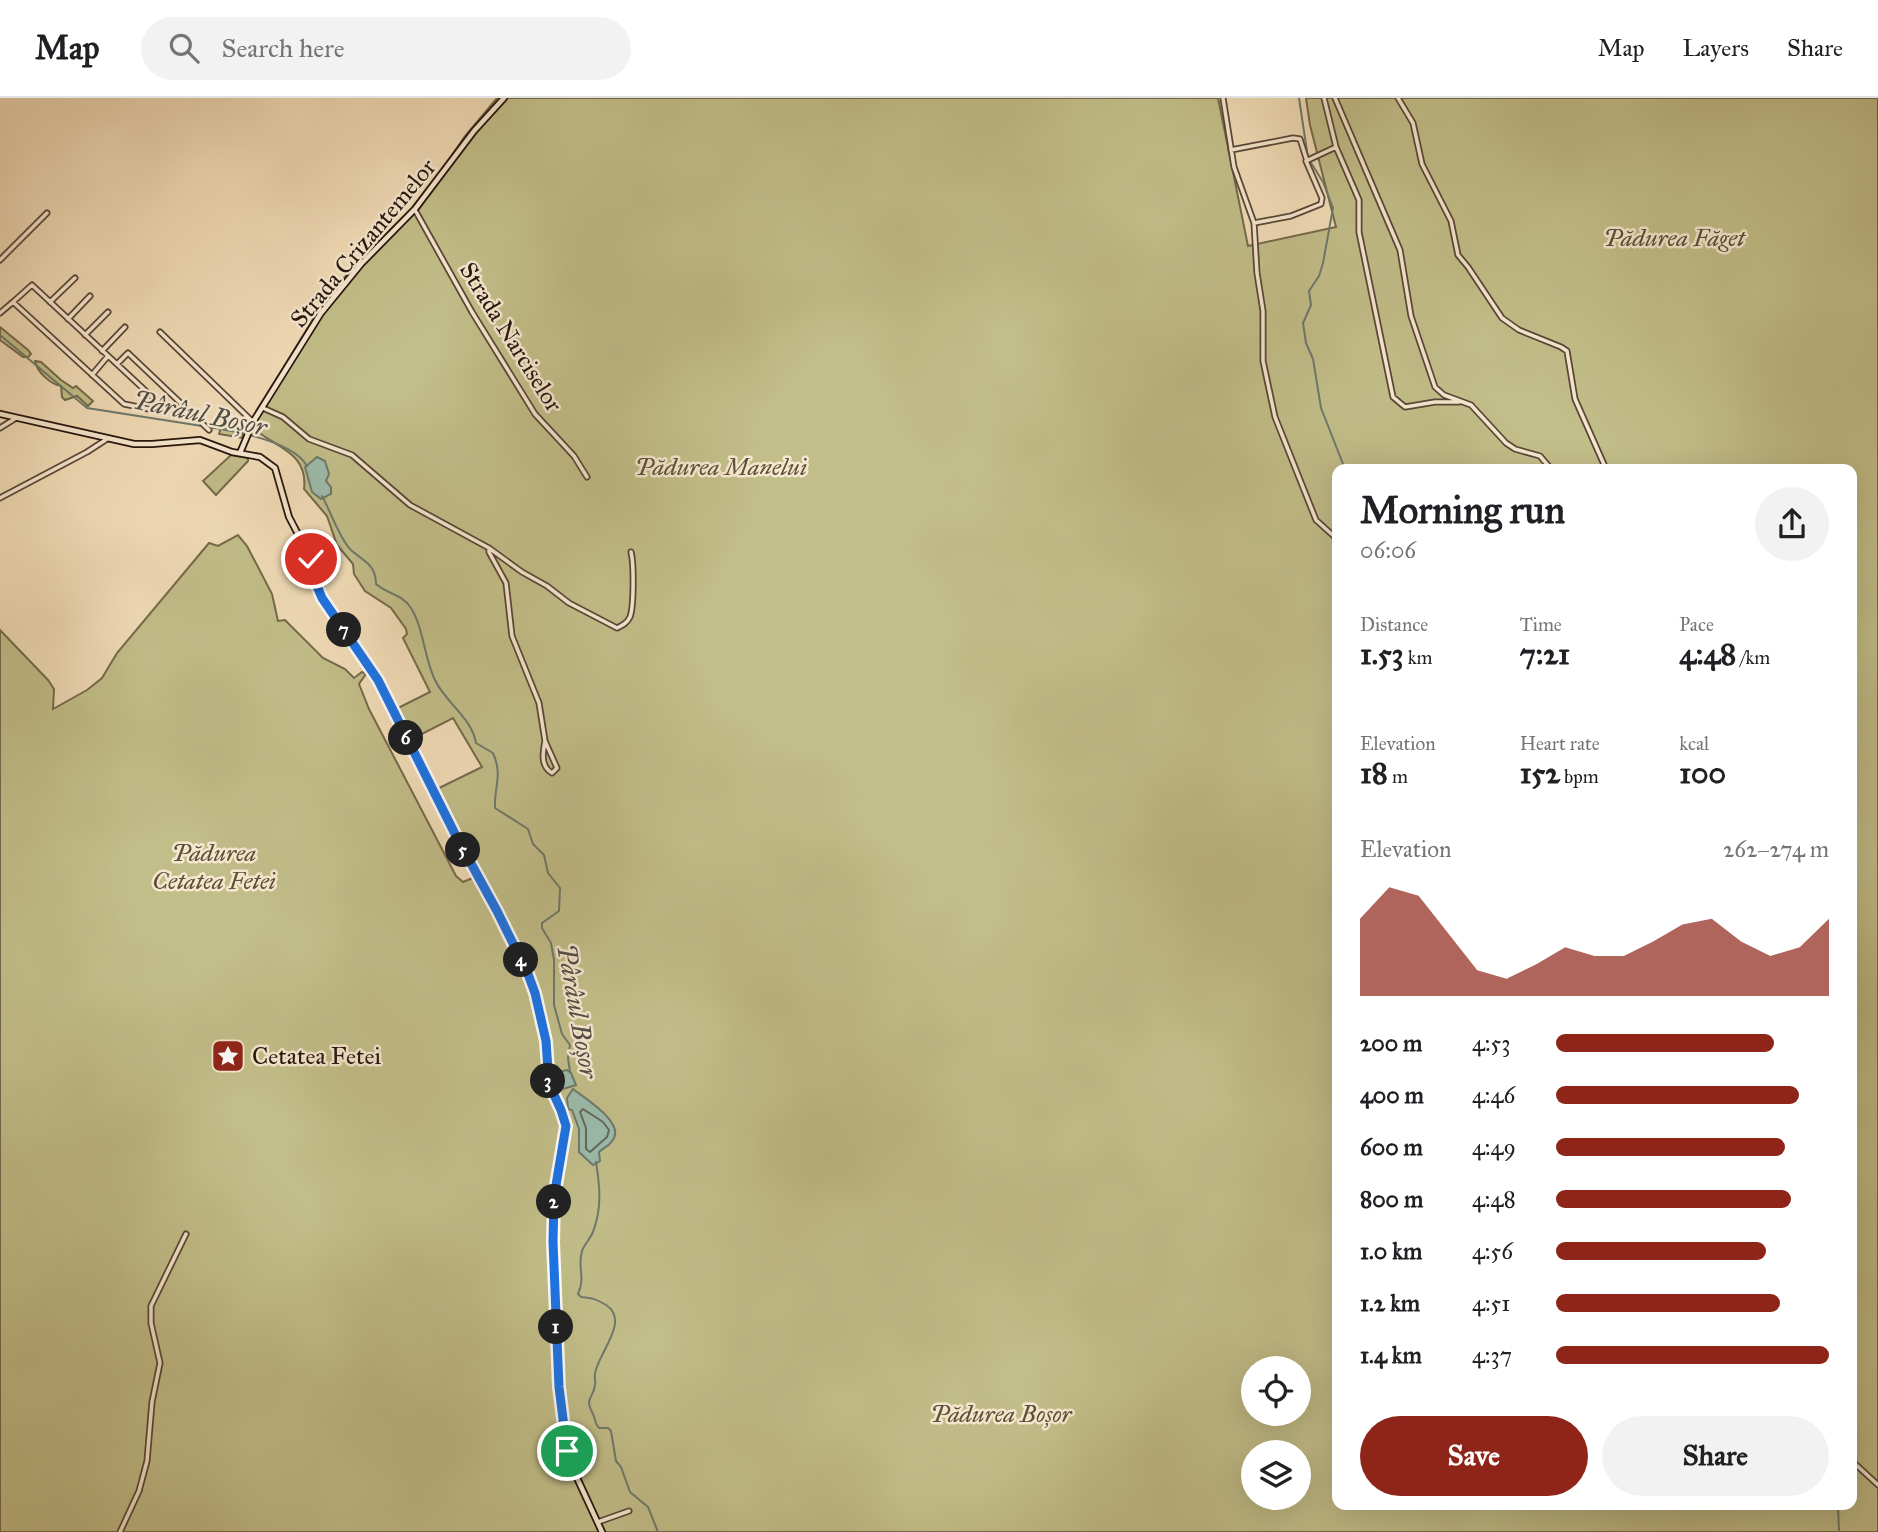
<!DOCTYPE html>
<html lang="en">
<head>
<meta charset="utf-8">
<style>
  :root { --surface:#fff; --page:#f2f2f2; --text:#202124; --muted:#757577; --line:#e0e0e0; --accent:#8f2418 }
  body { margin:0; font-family:"IM FELL Great Primer",serif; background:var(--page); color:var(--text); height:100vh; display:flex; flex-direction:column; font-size:26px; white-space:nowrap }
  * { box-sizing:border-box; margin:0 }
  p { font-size:23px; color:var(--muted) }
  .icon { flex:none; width:38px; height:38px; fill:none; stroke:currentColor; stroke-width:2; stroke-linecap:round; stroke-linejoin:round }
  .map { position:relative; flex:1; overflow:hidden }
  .panel { position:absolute; left:1332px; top:366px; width:525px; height:1046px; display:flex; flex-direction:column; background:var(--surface); border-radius:14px; box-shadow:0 7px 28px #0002 }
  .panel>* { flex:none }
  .fabs { position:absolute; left:1241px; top:1258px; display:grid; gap:14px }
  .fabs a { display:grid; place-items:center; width:70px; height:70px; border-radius:50%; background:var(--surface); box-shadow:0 7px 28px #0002; font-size:35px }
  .pin { position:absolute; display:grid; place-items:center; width:60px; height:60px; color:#fff; margin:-30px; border:4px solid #fff; border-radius:50%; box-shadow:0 2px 7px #0007 }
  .km { position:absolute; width:35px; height:35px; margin:-18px; border-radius:50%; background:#222; color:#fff; font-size:19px; line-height:35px; text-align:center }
  .round { display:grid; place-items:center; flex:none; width:74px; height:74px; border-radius:37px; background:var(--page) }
  .head { display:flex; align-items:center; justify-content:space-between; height:119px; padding:0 28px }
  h1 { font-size:38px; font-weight:800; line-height:52px }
  .metrics { display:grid; grid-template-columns:repeat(3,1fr); gap:10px; height:119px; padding:7px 28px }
  .metrics div { display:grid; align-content:center }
  .metrics b { font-size:30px; font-weight:800 }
  .metrics small { font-size:19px; font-weight:400 }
  .metrics p { font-size:19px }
  .chart { height:196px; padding:14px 28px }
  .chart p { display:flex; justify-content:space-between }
  .chart svg { width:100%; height:126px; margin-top:7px; fill:var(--accent); opacity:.7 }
  .action { display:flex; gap:14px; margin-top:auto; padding:14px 28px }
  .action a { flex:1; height:80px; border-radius:42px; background:var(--accent); color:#fff; font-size:28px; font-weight:800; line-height:80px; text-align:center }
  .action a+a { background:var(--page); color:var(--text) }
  ul { padding:0 28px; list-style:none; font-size:23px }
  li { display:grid; grid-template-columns:112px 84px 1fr; align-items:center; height:52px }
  li i { height:18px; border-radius:9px; background:var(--accent) }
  header { display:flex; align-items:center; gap:42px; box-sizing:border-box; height:98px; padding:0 35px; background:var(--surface); border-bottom:2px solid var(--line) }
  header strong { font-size:33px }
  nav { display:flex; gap:38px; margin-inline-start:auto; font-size:24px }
  .search { width:490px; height:63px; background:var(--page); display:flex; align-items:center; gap:18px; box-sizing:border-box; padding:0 24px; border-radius:38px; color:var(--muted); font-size:26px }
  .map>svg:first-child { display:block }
  .green { fill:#c2be89; stroke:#746a4b; stroke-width:2; fill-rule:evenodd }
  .water { fill:#9bbcac; stroke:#6d796c; stroke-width:2 }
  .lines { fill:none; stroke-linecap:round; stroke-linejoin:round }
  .shore { stroke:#61685c; stroke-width:2 }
  .stream { stroke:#6d796c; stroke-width:2 }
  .street-casing { stroke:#5a4738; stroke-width:7 }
  .secondary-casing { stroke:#27150d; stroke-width:8 }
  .street { stroke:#f6e8d0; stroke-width:3.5 }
  .secondary { stroke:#f6e8d0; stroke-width:4.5 }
  .route-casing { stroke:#fff; stroke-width:14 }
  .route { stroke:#1a73e8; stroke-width:9 }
  .labels { text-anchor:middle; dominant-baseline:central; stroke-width:5; stroke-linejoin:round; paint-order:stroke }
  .park-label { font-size:24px; font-style:italic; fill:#5d5038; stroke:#f6e8d0 }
  .street-label { font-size:24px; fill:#27150d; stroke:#f6e8d0 }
  .poi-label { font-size:24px; fill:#27150d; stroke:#f6e8d0; text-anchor:start }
  .water-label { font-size:26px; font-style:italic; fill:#504f45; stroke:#f6e8d0 }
</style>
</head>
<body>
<header>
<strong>Map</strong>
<div class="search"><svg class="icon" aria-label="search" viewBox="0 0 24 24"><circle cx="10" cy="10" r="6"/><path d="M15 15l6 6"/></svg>Search here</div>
<nav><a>Map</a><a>Layers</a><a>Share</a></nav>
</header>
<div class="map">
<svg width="1878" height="1434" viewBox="0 0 1878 1434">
  <rect width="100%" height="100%" fill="#f1dcb7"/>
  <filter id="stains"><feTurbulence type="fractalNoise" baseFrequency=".00286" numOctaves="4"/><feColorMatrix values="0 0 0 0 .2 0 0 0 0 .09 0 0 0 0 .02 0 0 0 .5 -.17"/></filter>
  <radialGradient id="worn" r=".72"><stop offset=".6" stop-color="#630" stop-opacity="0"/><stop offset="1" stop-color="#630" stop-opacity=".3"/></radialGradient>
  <path class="green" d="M497 0H1218L1248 148 1336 129 1310 27 1306 0H1878V1434H0V532L48 582 54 591 53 611 87 592 102 580 117 555 209 445 218 448 238 437 247 448 272 496 278 523 285 522 323 560 345 571 354 580 362 574 366 576 359 586 369 611 456 778 463 784 480 777 437 691 482 669 453 620 416 639H408L394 612 430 594 403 540 407 536 406 531 391 510 365 493 354 476 353 466 337 447 327 418 304 391C308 357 281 351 258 334L261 326 253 319 324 203 357 165 411 111 443 70 465 38ZM1337 371H1852V1407H1337ZM1253 1270H1298V1316H1253ZM1253 1354H1298V1400H1253Z
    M0 229 28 252 31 256 28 259H23L0 242Z
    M35 263 41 264 61 282 73 290 76 288 93 303 88 308 77 298 65 302 62 299 61 288C50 286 37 274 35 263Z
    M221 329 242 332 243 340 219 336Z
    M231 357 248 360V363L216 397 203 383Z"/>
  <path class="water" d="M317 359 325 363 329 376 326 383 331 389V396L321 401 312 394 305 369Z
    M567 972 571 975 576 987 563 991 557 986 554 975Z
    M573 991C586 1001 627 1026 612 1043 609 1048 603 1050 599 1054L600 1063 593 1067 579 1054V1031L572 1012 568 1011 567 1000Z"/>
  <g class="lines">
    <path class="shore" d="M583 1011 603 1024 609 1032 607 1039 590 1054 586 1051V1030L580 1014Z"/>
    <path class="stream" d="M1299 0 1308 60 1323 84 1333 110 1323 165 1319 178 1309 193 1311 207 1303 225 1306 245 1313 261 1321 310 1345 371
      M0 237 87 310 202 328
      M208 329C235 333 293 343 307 368
      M322 398C330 412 340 442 351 452 363 463 376 466 376 486 387 496 402 496 411 510 424 531 424 560 435 582 445 604 472 620 476 645L493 655C503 678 494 688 495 710L528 731 533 746 544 757 548 775 560 790 559 813 542 825V830L551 845 554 862V907L562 936 570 947 568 960 570 974
      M596 1064C600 1089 602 1110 593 1134 590 1141 584 1147 582 1153 577 1171 586 1178 578 1196L581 1199C593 1200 596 1201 606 1207 631 1223 597 1256 595 1276 594 1279 596 1283 595 1287 593 1302 584 1299 593 1316 596 1322 594 1325 599 1330H608L611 1333 616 1363 621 1369 630 1394 648 1409 658 1434
      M1838 1407 1839 1434"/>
    <defs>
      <path id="street" d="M1223 0 1234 69 1254 125 1257 175 1263 213V263L1275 319 1316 422 1337 441
        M1324 0 1336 49 1359 102V134L1393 299 1405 309 1435 304H1459
        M1335 0 1400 152 1411 218 1435 289 1444 297 1471 307 1506 345 1515 351 1540 358 1551 371
        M1398 0 1413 25 1422 66 1451 123 1458 157 1468 169 1502 220 1519 232 1561 249 1567 253 1575 301 1606 371
        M1231 52 1293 40 1300 41 1307 63
        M415 112 472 214 535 316 574 358 587 379
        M1254 125 1291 118 1321 106 1322 100 1306 63 1336 49
        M0 162 47 115
        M50 204 75 180
        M0 215 13 204 124 306 159 313 163 309 32 187 13 204
        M68 221 90 198
        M160 234 253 324
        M85 237 108 214
        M102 253 125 229
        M117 266 128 255 209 332
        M92 277 108 258
        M263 310 283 319 309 341 352 357 410 407 489 450 522 474 547 488 569 505 617 530C623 527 627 525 630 519 634 508 634 465 631 454
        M0 330 16 320
        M0 400 87 354 107 341
        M489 450V454L506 485 512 538 539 605 545 643 557 670 552 675C540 668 543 654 545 643
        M1852 1363 1878 1387
        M598 1424 629 1413
        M120 1434 139 1393 147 1363 152 1304 160 1265 151 1225V1208L186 1136"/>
      <path id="secondary" d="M0 316 134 346H152L200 342 232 354 260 359 275 370 289 419 311 461 317 488 322 500 378 582 456 738 497 813 528 876 535 895 546 943 549 986 566 1028 554 1099 553 1138 556 1244 564 1337 572 1369 602 1434
        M240 355 253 324 321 215 361 166 415 111 474 33 504 0"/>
    </defs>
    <use href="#street" class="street-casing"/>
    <use href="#secondary" class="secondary-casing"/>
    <use href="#street" class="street"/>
    <use href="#secondary" class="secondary"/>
  </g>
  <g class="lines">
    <defs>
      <path id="route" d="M311 461 317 488 322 500 378 582 456 738 497 813 528 876 535 895 546 943 549 986 561 1012 566 1028 554 1099 553 1144 559 1289 567 1353"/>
    </defs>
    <use href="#route" class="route-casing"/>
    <use href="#route" class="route"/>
  </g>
  <defs>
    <symbol id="sight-square" viewBox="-11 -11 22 22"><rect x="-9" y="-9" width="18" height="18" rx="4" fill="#8f2418" stroke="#f6e8d0"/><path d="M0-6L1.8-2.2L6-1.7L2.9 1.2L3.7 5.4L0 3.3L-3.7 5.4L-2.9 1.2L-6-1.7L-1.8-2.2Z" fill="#fff"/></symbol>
  </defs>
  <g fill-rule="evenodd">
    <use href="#sight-square" x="209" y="939" width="38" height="38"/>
  </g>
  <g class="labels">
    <g class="park-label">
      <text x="1674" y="140">Pădurea Făget</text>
      <text x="721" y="369">Pădurea Manelui</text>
      <text x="214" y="755">Pădurea<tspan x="214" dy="28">Cetatea Fetei</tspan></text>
      <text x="1001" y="1316">Pădurea Boșor</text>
    </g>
    <g class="street-label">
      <text transform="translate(363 145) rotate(-50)">Strada Crizantemelor</text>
      <text transform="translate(511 239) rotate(58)">Strada Narciselor</text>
    </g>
    <g class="poi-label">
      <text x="252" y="958">Cetatea Fetei</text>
    </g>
    <g class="water-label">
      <text transform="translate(200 315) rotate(12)">Pârâul Boșor</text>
      <text transform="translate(578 913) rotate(80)">Pârâul Boșor</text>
    </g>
  </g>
  <rect width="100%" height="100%" filter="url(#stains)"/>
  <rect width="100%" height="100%" fill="url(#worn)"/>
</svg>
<div class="fabs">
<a><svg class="icon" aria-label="locate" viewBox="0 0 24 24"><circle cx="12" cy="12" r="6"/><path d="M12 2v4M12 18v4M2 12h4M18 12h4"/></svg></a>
<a><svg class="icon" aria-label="layers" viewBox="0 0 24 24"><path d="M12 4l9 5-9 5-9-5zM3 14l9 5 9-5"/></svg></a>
</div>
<div class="pin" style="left:567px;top:1353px;background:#1e9e55"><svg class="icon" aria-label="arrive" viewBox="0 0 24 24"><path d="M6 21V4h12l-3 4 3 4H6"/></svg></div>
<div class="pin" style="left:311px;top:461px;background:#d93025"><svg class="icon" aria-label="check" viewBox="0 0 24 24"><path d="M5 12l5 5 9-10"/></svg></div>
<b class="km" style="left:556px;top:1229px">1</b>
<b class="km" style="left:554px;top:1104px">2</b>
<b class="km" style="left:548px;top:983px">3</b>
<b class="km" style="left:521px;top:862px">4</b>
<b class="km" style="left:463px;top:752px">5</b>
<b class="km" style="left:406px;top:640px">6</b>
<b class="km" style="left:344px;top:532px">7</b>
<section class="panel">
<div class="head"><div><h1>Morning run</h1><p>06:06</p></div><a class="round"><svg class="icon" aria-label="share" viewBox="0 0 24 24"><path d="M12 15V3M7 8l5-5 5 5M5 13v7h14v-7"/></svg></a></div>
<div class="metrics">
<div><p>Distance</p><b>1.53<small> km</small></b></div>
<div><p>Time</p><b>7:21</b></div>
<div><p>Pace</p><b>4:48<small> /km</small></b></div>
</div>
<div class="metrics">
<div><p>Elevation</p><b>18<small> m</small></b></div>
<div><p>Heart rate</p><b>152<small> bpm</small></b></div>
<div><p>kcal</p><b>100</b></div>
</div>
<div class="chart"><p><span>Elevation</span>262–274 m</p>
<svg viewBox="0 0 160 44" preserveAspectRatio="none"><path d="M0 44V17L10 6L20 9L30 22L40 35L50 38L60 33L70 27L80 30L90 30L100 25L110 19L120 17L130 25L140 30L150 27L160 17V44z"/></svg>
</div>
<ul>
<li><b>200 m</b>4:53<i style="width:80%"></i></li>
<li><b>400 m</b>4:46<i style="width:89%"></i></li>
<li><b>600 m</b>4:49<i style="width:84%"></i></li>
<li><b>800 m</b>4:48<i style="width:86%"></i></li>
<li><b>1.0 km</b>4:56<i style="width:77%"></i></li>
<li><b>1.2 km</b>4:51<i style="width:82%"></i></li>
<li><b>1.4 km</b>4:37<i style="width:100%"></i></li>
</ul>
<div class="action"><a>Save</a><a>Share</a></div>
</section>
</div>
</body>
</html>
